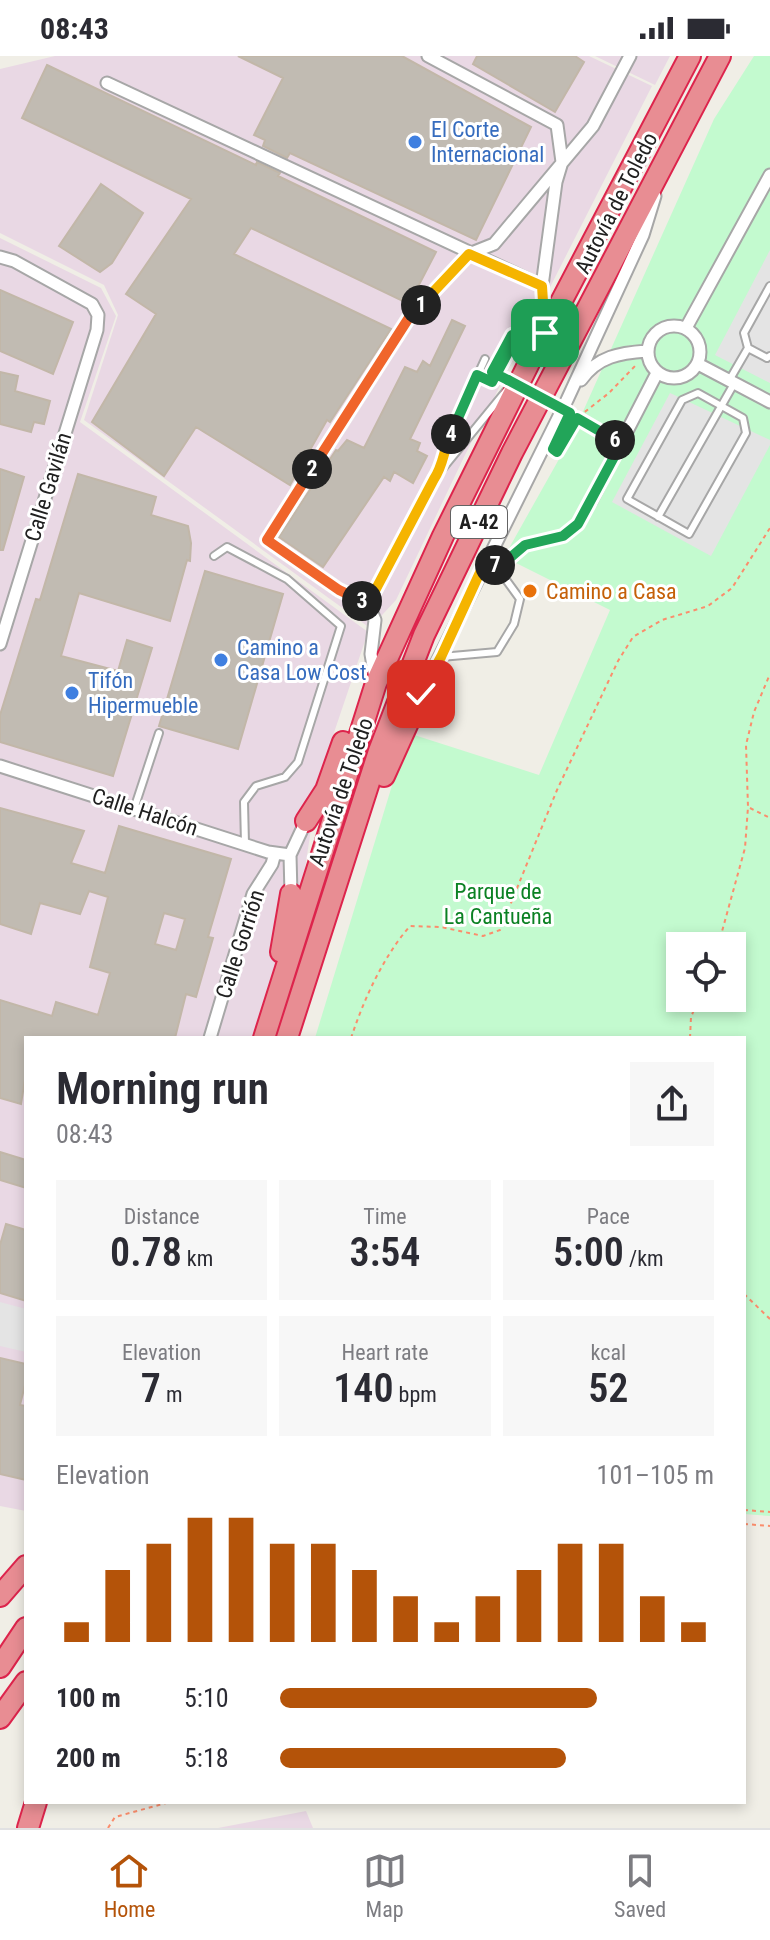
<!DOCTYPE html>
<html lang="en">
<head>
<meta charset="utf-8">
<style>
  :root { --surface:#fff; --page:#f7f7f7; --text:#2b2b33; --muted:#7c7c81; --line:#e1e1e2; --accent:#b45309 }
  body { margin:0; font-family:"Roboto Condensed",sans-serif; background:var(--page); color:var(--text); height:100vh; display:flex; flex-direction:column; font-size:30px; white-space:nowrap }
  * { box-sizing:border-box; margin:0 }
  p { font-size:26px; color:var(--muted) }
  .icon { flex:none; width:44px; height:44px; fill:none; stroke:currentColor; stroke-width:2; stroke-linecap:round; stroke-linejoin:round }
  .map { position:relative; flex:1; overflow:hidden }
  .details { position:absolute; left:24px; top:980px; width:722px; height:768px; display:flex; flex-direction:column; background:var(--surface); border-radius:0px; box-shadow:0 4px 12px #0003 }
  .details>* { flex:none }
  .fabs { position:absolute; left:666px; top:876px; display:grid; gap:16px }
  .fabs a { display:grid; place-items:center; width:80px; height:80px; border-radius:0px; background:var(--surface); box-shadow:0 4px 12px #0003; font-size:40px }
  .pin { position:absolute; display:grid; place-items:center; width:68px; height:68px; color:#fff; margin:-34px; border-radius:16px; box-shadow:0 4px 12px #0006 }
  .km { position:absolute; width:40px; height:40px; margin:-20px; border-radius:50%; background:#222; color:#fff; font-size:22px; line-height:40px; text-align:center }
  .round { display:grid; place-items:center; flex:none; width:84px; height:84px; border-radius:0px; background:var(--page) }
  .overview { display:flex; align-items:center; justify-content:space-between; height:136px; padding:0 32px }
  h1 { font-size:44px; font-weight:600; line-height:60px }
  .metrics { display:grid; grid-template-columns:repeat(3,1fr); gap:12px; height:136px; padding:8px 32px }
  .metrics div { display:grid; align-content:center; border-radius:0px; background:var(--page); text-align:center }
  .metrics b { font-size:40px; font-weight:600 }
  .metrics small { font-size:22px; font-weight:400 }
  .metrics p { font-size:22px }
  .chart { height:224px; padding:16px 32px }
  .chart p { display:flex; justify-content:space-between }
  .chart svg { width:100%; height:144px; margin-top:8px; stroke:var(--accent); stroke-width:6 }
  ul { padding:0 32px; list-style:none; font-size:26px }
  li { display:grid; grid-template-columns:128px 96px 1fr; align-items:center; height:60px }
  li i { height:20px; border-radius:10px; background:var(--accent) }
  .status { display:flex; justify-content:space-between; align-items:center; height:56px; padding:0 40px; background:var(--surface); direction:ltr }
  .status svg { height:22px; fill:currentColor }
  .dock { display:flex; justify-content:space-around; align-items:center; height:112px; border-top:2px solid var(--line); background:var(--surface); font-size:22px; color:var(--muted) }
  .dock a { display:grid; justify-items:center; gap:4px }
  .dock .on { color:var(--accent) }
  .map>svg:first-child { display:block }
  .industrial { fill:#e9d8e4 }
  .park { fill:#c3facf; fill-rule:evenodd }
  .parking { fill:#e4e4e4 }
  .building { fill:#c1bbb2; stroke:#c2b7a8; stroke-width:2; fill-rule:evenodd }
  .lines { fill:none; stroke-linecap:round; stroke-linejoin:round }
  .lane-casing { stroke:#a7a7a7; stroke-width:10 }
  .street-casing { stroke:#a7a7a7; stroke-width:15 }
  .highway-casing { stroke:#dd244c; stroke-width:24 }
  .path { stroke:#fb8d6c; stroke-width:2; stroke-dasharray:4 4; stroke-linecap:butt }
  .lane { stroke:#fff; stroke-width:6 }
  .street { stroke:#fff; stroke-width:11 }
  .highway { stroke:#e88d93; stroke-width:20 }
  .path-bridge { stroke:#fb8d6c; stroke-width:2; stroke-dasharray:4 4; stroke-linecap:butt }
  .split-1-casing { stroke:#fff; stroke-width:16 }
  .split-2-casing { stroke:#fff; stroke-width:16 }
  .split-3-casing { stroke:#fff; stroke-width:16 }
  .split-4-casing { stroke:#fff; stroke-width:16 }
  .split-5-casing { stroke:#fff; stroke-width:16 }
  .split-6-casing { stroke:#fff; stroke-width:16 }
  .split-7-casing { stroke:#fff; stroke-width:16 }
  .split-8-casing { stroke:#fff; stroke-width:16 }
  .split-1 { stroke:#f5b400; stroke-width:10 }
  .split-2 { stroke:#f0652b; stroke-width:10 }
  .split-3 { stroke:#f0652b; stroke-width:10 }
  .split-4 { stroke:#f5b400; stroke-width:10 }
  .split-5 { stroke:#22a559; stroke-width:10 }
  .split-6 { stroke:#22a559; stroke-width:10 }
  .split-7 { stroke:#22a559; stroke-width:10 }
  .split-8 { stroke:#f5b400; stroke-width:10 }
  .shop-dot { fill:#3f7fe0; stroke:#fff; stroke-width:3 }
  .food-dot { fill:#e8710a; stroke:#fff; stroke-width:3 }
  .labels { text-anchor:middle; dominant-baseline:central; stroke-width:6; stroke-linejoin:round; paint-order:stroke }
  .shield { fill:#fff; stroke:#636363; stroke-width:2 }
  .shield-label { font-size:20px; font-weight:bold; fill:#202020 }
  .shop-label { font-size:22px; fill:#366cbe; stroke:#fff; text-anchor:start }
  .street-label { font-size:22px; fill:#202020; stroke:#fff }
  .food-label { font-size:22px; fill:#c56008; stroke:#fff; text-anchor:start }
  .park-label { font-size:22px; fill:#0b8123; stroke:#fff }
</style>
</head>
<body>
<div class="status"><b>08:43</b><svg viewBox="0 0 49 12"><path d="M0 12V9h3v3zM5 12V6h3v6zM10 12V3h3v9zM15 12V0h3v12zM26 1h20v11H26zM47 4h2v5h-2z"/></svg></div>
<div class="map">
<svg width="770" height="1772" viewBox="0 0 770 1772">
  <rect width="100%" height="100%" fill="#f0eee6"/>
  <path class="industrial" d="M55 0H589L652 30 464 401 396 544 370 572 84 364 118 259 104 229 0 177V13Z
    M595 0H670L655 29Z
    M0 182 101 232 116 260 80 366 368 576 319 721 302 832 256 982H26V1455L0 1450Z
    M306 1755 313 1772H218Z"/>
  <path class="park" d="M754 0H770V1460L744 1458V982H315L408 677 539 719 610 554 504 501 572 380 714 63ZM680 890H732V942H680Z"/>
  <path class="parking" d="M770 194V327L715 299Z
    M670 337 770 384V389L711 500 612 446Z
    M0 1246 26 1253V1296L0 1290Z"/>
  <path class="building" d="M238 0H402L531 71 476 184 290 97 287 102 263 90 265 84 254 79 283 22Z
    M477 0H575L584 6 555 56 473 8Z
    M47 9 256 109 257 106 280 117 278 120 436 196 409 248 251 172 234 198 391 273 330 366 327 364 290 429 196 371 164 420 92 366 156 258 126 238 191 143 22 62Z
    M101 128 143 157 112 207 100 216 59 190Z
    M0 234 73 266 53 318 0 295Z
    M452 264 465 270 410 383 420 387 417 395 427 400 413 427 394 416 390 425 384 421 323 511 279 481 336 394 338 395 347 384 364 392 405 311 417 316 423 305 430 310Z
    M0 316 18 320 15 335 50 345 44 368 34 366 31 376 0 368Z
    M0 413 24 421 3 494H0Z
    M78 418 156 441 151 459 188 470 191 487 190 505 187 504 170 565 79 537 61 600 118 615 127 584 152 592 113 720 0 686V659L36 543 40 544Z
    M205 515 283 538 238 693 159 670Z
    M0 752 84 775 71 807 105 817 119 770 231 803 208 881 213 882 196 941 186 938 175 982H26V1017L21 1048 0 1042V944L52 960 56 946 98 959 110 917 90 911 108 841 89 835 80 858 40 847 31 878 0 868ZM164 857 185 863 176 894 155 888Z
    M0 1096 26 1104V1132L0 1124Z
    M6 1168 26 1174V1245L0 1237V1189Z
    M0 1302 26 1308V1325L20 1349 26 1350V1424L0 1418Z"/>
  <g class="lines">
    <defs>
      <path id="lane" d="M748 292 767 302 770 300
        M730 323 748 292 744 277 770 230
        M698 337 743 362 746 377 689 478 627 443 682 344Z
        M444 408V393L485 303
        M658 461 735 326
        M214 500 227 491 287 523 341 570 298 706 285 721 256 730 244 746 245 788
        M368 548 434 423 506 335
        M441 601 497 596 514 568 520 543 488 499
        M134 753 159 677"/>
      <path id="street" d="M428 0 557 69 562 106 556 126 542 230 545 272
        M107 27 542 230
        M0 201 14 205 92 248 98 259 97 274 0 588
        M648 296a26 26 0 1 1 52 0a26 26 0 1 1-52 0Z
        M686 272 770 119
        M698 308 770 346
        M581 324C598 300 620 297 647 295
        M591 445 657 317
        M375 622 371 598 375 564 368 548 339 534 267 484 410 260 469 198 494 188 593 70 630 0
        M421 638 567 344 643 179 655 140
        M0 710 268 796 290 799
        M291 838 290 799 306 765
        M210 982 253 838 272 808 275 797"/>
      <path id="highway" d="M384 720 421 638
        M306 765 326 734 343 686
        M281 896 291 838
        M264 982 376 627 443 480 529 307 690 0
        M287 982 379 695 424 579 512 397 720 0
        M0 1540 26 1510
        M0 1611 26 1572
        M0 1662 26 1626
        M28 1772 36 1746"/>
    </defs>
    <use href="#lane" class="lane-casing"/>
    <use href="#street" class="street-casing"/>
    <use href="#highway" class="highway-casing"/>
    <path class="path" d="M485 323 492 326 500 313
      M610 381 577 362 609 337 636 309
      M505 505C511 500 518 492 525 489 552 480 569 485 585 456
      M750 752 770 762
      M718 890 745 792 748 751 746 689 754 656 770 618
      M351 982C364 943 383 901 410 870L441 871 483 880 500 874 557 734 618 605 633 581 662 564 708 550 732 532 770 472
      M690 982 691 961 699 942
      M744 1238 770 1263
      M744 1454 770 1456
      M744 1468 770 1470
      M108 1772 115 1761 170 1746"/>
    <use href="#lane" class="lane"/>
    <use href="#street" class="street"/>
    <use href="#highway" class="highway"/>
    <path class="path-bridge" d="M500 313 516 282 512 279 492 316 570 357 553 393 557 396 577 362"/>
  </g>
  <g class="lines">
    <defs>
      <path id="split-1" d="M421 249 469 198 542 230 545 277"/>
      <path id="split-2" d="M312 413 410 260 421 249"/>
      <path id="split-3" d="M312 413 267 484 339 534 362 545"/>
      <path id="split-4" d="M362 545 368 548 434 423C444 408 443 395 451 378"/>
      <path id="split-5" d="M451 378 477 319 492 326 516 282 512 279 492 316 508 324"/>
      <path id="split-6" d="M508 324 570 357 553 393 557 396 577 362 615 384"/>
      <path id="split-7" d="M495 509 498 512 525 489 563 480 578 468 621 388 615 384"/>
      <path id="split-8" d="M421 638 441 601 488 499 495 509"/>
    </defs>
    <use href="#split-1" class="split-1-casing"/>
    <use href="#split-2" class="split-2-casing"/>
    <use href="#split-3" class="split-3-casing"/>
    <use href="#split-4" class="split-4-casing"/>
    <use href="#split-5" class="split-5-casing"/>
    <use href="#split-6" class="split-6-casing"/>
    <use href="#split-7" class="split-7-casing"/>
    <use href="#split-8" class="split-8-casing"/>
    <use href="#split-1" class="split-1"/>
    <use href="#split-2" class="split-2"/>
    <use href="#split-3" class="split-3"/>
    <use href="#split-4" class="split-4"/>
    <use href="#split-5" class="split-5"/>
    <use href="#split-6" class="split-6"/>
    <use href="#split-7" class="split-7"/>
    <use href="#split-8" class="split-8"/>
  </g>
  <g class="shop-dot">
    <circle cx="415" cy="86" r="8"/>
    <circle cx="221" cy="604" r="8"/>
    <circle cx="72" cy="637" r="8"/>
  </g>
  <circle class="food-dot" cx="530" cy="535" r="8"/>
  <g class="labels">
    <rect class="shield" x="451" y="450" width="56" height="32" rx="6"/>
    <g class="shield-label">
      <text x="479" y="466">A-42</text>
    </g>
    <g class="shop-label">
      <text x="431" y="73">El Corte<tspan x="431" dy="25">Internacional</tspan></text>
      <text x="237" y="591">Camino a<tspan x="237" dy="25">Casa Low Cost</tspan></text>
      <text x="88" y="624">Tifón<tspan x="88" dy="25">Hipermueble</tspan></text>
    </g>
    <g class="street-label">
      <text transform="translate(616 147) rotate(-63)">Autovía de Toledo</text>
      <text transform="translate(48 431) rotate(-73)">Calle Gavilán</text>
      <text transform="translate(341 736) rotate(-71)">Autovía de Toledo</text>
      <text transform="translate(145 756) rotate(18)">Calle Halcón</text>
      <text transform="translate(240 888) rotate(-72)">Calle Gorrión</text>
    </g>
    <g class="food-label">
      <text x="546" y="535">Camino a Casa</text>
    </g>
    <g class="park-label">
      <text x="498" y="835">Parque de<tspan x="498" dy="25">La Cantueña</tspan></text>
    </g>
  </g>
</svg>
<div class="fabs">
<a><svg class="icon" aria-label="locate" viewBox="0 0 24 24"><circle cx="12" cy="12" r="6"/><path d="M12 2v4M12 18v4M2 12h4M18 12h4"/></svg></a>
</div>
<div class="pin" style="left:545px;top:277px;background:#1e9e55"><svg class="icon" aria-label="arrive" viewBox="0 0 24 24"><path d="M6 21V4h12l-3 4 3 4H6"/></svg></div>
<div class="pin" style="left:421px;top:638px;background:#d93025"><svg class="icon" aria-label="check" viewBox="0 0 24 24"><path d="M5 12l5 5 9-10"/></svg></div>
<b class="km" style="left:421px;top:249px">1</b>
<b class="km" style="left:312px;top:413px">2</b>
<b class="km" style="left:362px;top:545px">3</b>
<b class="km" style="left:451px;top:378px">4</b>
<b class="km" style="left:615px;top:384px">6</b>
<b class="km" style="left:495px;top:509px">7</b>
<section class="details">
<div class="overview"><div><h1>Morning run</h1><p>08:43</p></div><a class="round"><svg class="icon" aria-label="share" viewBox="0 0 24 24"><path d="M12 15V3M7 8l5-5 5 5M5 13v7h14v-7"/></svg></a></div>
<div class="metrics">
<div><p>Distance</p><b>0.78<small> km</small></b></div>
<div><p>Time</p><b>3:54</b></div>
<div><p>Pace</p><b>5:00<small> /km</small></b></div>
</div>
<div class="metrics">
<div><p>Elevation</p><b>7<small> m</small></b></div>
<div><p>Heart rate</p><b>140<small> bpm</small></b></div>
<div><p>kcal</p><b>52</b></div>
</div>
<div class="chart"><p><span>Elevation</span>101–105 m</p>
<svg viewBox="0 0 160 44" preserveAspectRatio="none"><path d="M5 44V38M15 44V22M25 44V14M35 44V6M45 44V6M55 44V14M65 44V14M75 44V22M85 44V30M95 44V38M105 44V30M115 44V22M125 44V14M135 44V14M145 44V30M155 44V38"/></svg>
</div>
<ul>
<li><b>100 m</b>5:10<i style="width:73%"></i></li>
<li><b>200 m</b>5:18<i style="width:66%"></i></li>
</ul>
</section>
</div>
<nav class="dock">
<a class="on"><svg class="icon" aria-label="home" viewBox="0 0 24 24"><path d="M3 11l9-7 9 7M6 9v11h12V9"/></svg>Home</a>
<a><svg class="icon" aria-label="map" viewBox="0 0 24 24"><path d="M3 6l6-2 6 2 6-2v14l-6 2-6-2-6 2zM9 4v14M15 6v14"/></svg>Map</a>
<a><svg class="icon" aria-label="saved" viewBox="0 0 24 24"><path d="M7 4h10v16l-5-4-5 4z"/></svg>Saved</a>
</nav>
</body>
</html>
